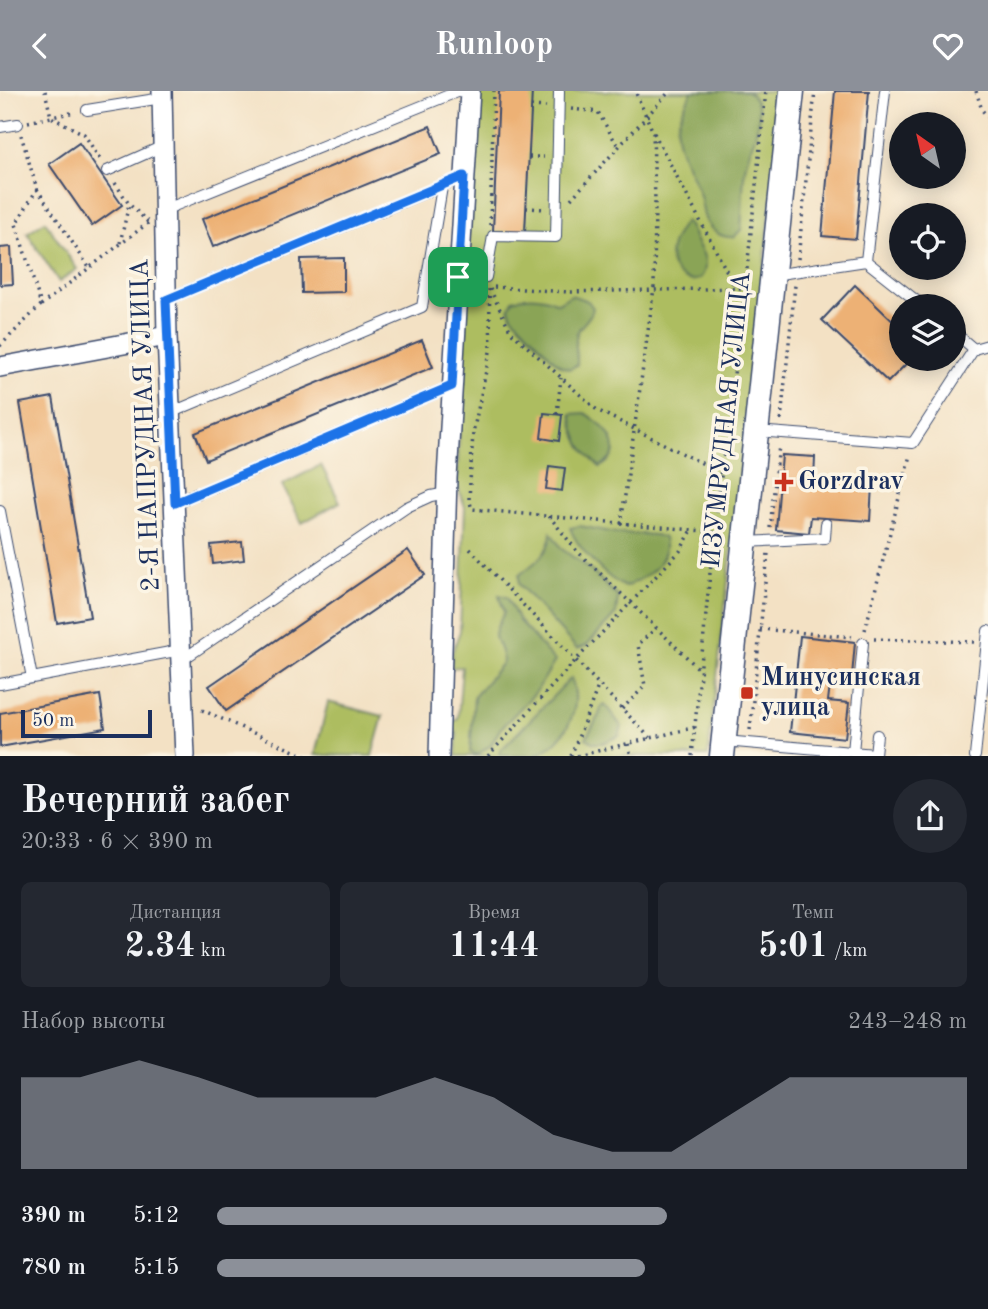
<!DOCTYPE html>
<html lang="ru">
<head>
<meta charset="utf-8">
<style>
  :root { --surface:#171b24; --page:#242831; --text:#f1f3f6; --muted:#9ea1a6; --accent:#8c9099 }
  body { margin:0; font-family:"Old Standard TT",serif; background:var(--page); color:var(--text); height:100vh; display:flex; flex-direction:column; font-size:26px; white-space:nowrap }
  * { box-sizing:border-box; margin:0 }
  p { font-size:23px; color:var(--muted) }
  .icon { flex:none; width:38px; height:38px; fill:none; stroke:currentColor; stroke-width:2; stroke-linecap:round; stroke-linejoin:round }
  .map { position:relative; height:665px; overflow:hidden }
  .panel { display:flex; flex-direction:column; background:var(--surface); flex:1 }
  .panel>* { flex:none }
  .needle { width:46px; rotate:326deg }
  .tools { position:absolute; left:889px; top:21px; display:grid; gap:14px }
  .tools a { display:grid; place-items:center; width:77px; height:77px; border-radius:50%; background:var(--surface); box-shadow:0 4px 18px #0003; font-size:35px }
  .scale { position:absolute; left:21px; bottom:18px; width:131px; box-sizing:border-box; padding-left:7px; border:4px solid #1b2f5e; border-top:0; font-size:19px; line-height:24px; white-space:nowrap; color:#1b2f5e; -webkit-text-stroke:5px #fcf5e5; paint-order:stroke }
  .pin { position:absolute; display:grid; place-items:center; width:60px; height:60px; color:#fff; margin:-30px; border-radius:14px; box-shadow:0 4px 10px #0006 }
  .round { display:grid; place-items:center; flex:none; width:74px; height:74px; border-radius:37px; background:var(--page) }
  .head { display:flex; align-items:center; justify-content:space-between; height:119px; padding:0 21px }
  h1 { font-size:38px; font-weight:700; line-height:52px }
  .metrics { display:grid; grid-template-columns:repeat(3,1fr); gap:10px; height:119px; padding:7px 21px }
  .metrics div { display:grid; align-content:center; border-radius:10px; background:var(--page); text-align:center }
  .metrics b { font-size:35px; font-weight:700 }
  .metrics small { font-size:19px; font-weight:400 }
  .metrics p { font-size:19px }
  .chart { height:196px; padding:14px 21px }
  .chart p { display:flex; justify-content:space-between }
  .chart svg { width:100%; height:126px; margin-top:7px; fill:var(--accent); opacity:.7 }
  ul { padding:0 21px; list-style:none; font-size:23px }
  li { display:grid; grid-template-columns:112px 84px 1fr; align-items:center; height:52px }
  li i { height:18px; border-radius:9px; background:var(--accent) }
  header { display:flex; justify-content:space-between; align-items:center; height:91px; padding:0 21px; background:var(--accent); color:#fff; font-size:32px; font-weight:700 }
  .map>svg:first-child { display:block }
  .green { fill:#adbd60; stroke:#64765f; stroke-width:2 }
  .forest { fill:#8aa456; stroke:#526a5a; stroke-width:2 }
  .building { fill:#edb175 }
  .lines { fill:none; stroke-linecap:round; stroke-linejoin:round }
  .service-casing { stroke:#3b4a6d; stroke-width:12 }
  .minor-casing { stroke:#3b4a6d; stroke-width:22 }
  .tertiary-casing { stroke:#3b4a6d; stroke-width:27 }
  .path { stroke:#3b4a6d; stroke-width:3.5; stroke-dasharray:2 5; stroke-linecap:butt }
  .service { stroke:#fff; stroke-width:10 }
  .minor { stroke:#fff; stroke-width:19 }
  .tertiary { stroke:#fff; stroke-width:24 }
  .route-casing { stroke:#fff; stroke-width:14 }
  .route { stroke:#1a73e8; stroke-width:9 }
  .poi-dot { fill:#c8321e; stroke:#fcf5e5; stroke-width:2.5 }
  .labels { text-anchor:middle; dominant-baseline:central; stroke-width:7; stroke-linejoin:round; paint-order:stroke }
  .street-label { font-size:26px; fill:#1b2f5e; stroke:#fcf5e5 }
  .poi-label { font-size:26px; font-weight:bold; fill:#1b2f5e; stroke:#fcf5e5; text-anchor:start }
</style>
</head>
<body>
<header><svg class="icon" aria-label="back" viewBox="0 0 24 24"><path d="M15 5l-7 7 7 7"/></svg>Runloop<svg class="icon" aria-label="heart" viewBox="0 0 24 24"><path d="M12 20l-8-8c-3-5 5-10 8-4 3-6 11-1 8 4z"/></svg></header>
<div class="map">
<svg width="988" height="665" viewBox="0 0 988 665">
  <rect width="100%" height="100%" fill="#fcf5e5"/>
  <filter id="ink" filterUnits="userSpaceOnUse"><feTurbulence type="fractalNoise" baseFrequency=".0143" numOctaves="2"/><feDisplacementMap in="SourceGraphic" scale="14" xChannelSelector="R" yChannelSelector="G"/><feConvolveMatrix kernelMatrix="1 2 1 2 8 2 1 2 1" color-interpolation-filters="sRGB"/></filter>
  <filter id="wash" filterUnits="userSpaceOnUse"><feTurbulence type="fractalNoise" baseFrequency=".00686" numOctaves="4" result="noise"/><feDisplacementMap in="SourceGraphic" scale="28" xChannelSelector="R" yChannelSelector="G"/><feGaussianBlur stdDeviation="1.57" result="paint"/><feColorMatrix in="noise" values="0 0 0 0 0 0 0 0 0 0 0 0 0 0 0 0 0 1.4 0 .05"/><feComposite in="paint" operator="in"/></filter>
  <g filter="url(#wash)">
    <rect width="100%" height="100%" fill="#f3e1c4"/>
    <path class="green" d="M474 0H784L708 665H456L457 642 448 645V633L458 628 462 576 451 577 452 562 460 540 465 416 457 394Z
      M45 130 77 178 59 191 27 142Z
      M321 374 340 411 302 432 282 394Z
      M328 611 383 625 372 665 315 664Z"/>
    <path class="forest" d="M692 0H748C772 21 749 53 745 78 742 98 743 118 741 139L734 146C724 147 717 144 710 136 702 127 703 116 700 105 694 84 679 65 677 42 676 29 687 12 692 0Z
      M685 130C691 136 692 141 695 148 699 157 706 164 705 174 705 204 661 186 672 154 675 145 680 137 685 130Z
      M571 204 588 210 593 217C591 228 583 231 578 240 573 250 578 263 577 274L570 278 561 275 554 269 512 225 509 217 513 209C529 203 543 205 558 212Z
      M585 322C603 333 631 359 600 376 582 360 575 347 571 323Z
      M580 435 616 442 655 444 664 447C671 473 645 487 625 496 606 487 577 457 570 437Z
      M551 442 562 458 592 480 618 506 616 523 586 555 577 558 519 493V484C534 473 550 462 551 442Z
      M499 504 507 506 519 530 555 570 536 601 500 638 491 654 477 664 470 661 474 606 503 571C500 543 486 555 504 522Z
      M571 587C584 618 564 654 533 665 524 665 509 665 499 665L500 660Z
      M602 614H605L622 636 619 645 603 652H594L586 647 599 624Z"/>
    <g id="blocks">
      <path class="building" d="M499 0H532L525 141 493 140Z
        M835 0H869L856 148 822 145Z
        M430 35 441 63 213 156 202 128Z
        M79 52 122 114 92 135 49 73Z
        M11 156 13 193 0 194V157Z
        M344 167V201L302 202 301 168Z
        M855 194 901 238V268H911L888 291 822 229Z
        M422 249 433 276 206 369 195 342Z
        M53 306 90 526 57 532 20 312Z
        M544 322 562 324 559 350 541 347Z
        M782 364 815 366 814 389 872 394 870 430 811 426 809 442 776 439Z
        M549 375 565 377 562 400 546 398Z
        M242 451 244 469 213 473 211 454Z
        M408 459 425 484 226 620 209 595Z
        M800 545 855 551 852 585 831 584V585L828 610 849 612 845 647 790 641Z
        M100 604 105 637 0 656V622Z"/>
    </g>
  </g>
  <g filter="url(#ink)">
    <use href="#blocks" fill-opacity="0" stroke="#3b4a6d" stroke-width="2"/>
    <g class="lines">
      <defs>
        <path id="service" d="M87 19 162 7
          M0 36 18 33
          M107 80 163 55
          M164 119 459 0
          M866 170 885 0
          M773 184 866 170 923 215
          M458 185 486 186 493 145 556 146 559 0
          M166 209 465 85
          M954 241 974 258 988 254
          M170 322 422 216 442 96
          M756 340 913 352 974 258
          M175 412 452 295
          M0 420 32 587
          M745 451 825 447 826 433
          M182 569 407 416 431 405 447 402
          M0 593 181 559
          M724 650 875 663 877 644
          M853 661 863 552
          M975 665 988 540"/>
        <path id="minor" d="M162 0 167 245 185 665
          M0 276 167 245
          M439 665 447 387 470 0"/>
        <path id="tertiary" d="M722 665 792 0"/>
      </defs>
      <use href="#service" class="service-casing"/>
      <use href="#minor" class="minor-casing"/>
      <use href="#tertiary" class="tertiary-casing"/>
      <path class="path" d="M45 0 51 26 84 43 101 70
        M976 0 982 19 988 26
        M531 15 546 16
        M571 18 598 21 619 57
        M28 31 75 21
        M654 42 735 196
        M529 66H544
        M115 92 129 113 148 131
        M37 98 90 178
        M571 108 670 0
        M526 117 545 118
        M490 134 494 0
        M120 152 129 113
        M798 168 815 0
        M494 196 568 201 745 197
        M489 198 491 256 473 342 469 408 472 418 714 441
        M490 198 511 241 597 319 721 382
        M41 214 148 132
        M0 255 41 214 16 133 37 98 21 44
        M557 323 561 287
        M781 329 795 194
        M549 425 577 460 701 580
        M621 433 654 197 655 110 653 41 635 0
        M770 437 779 354
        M470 458 650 647
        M760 538 852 546
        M865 539 910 364
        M874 548 974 551
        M622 618 645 595 638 554 656 537
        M202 619 305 665
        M750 639 768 462
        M628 653 631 665
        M488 665 576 569 680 460 691 441
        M571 665 599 593
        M577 665 696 636
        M692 665 714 441 745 197 766 0"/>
      <use href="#service" class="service"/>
      <use href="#minor" class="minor"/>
      <use href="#tertiary" class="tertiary"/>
    </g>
  </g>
  <g class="lines" filter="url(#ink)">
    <defs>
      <path id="route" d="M464 85 452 295 175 412 166 209Z"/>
    </defs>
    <use href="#route" class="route-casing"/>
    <use href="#route" class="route"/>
  </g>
  <g class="poi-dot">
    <path d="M780.5 380.5h7v7h7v7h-7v7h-7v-7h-7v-7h7z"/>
    <rect x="740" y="595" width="14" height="14" rx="3.5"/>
  </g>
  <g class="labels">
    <g class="street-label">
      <text transform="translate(727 329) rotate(-84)">ИЗУМРУДНАЯ УЛИЦА</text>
      <text transform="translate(146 334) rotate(-92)">2-Я НАПРУДНАЯ УЛИЦА</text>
    </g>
    <g class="poi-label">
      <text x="798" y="391">Gorzdrav</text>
      <text x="761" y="587">Минусинская<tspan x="761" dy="30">улица</tspan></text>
    </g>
  </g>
</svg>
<div class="tools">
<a><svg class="needle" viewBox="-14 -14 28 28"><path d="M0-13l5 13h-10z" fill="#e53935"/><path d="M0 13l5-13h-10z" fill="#9ea1a6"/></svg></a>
<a><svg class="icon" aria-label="locate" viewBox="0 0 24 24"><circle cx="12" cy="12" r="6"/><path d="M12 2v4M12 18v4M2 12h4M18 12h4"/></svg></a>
<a><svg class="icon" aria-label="layers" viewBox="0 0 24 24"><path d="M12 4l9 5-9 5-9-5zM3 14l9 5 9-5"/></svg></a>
</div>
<div class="scale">50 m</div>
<div class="pin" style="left:458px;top:186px;background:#1e9e55"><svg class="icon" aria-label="arrive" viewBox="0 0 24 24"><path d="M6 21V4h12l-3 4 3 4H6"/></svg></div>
</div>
<section class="panel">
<div class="head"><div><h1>Вечерний забег</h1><p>20:33 · 6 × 390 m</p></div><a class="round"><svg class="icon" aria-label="share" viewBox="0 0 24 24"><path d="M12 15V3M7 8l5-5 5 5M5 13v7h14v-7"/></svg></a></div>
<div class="metrics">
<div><p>Дистанция</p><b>2.34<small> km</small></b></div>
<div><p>Время</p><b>11:44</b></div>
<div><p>Темп</p><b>5:01<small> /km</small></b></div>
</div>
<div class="chart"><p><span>Набор высоты</span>243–248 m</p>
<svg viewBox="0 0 160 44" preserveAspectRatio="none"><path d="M0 44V12L10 12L20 6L30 12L40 19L50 19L60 19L70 12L80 19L90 32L100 38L110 38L120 25L130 12L140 12L150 12L160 12V44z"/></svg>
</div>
<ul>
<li><b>390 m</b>5:12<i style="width:60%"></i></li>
<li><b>780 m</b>5:15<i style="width:57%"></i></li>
</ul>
</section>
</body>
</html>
